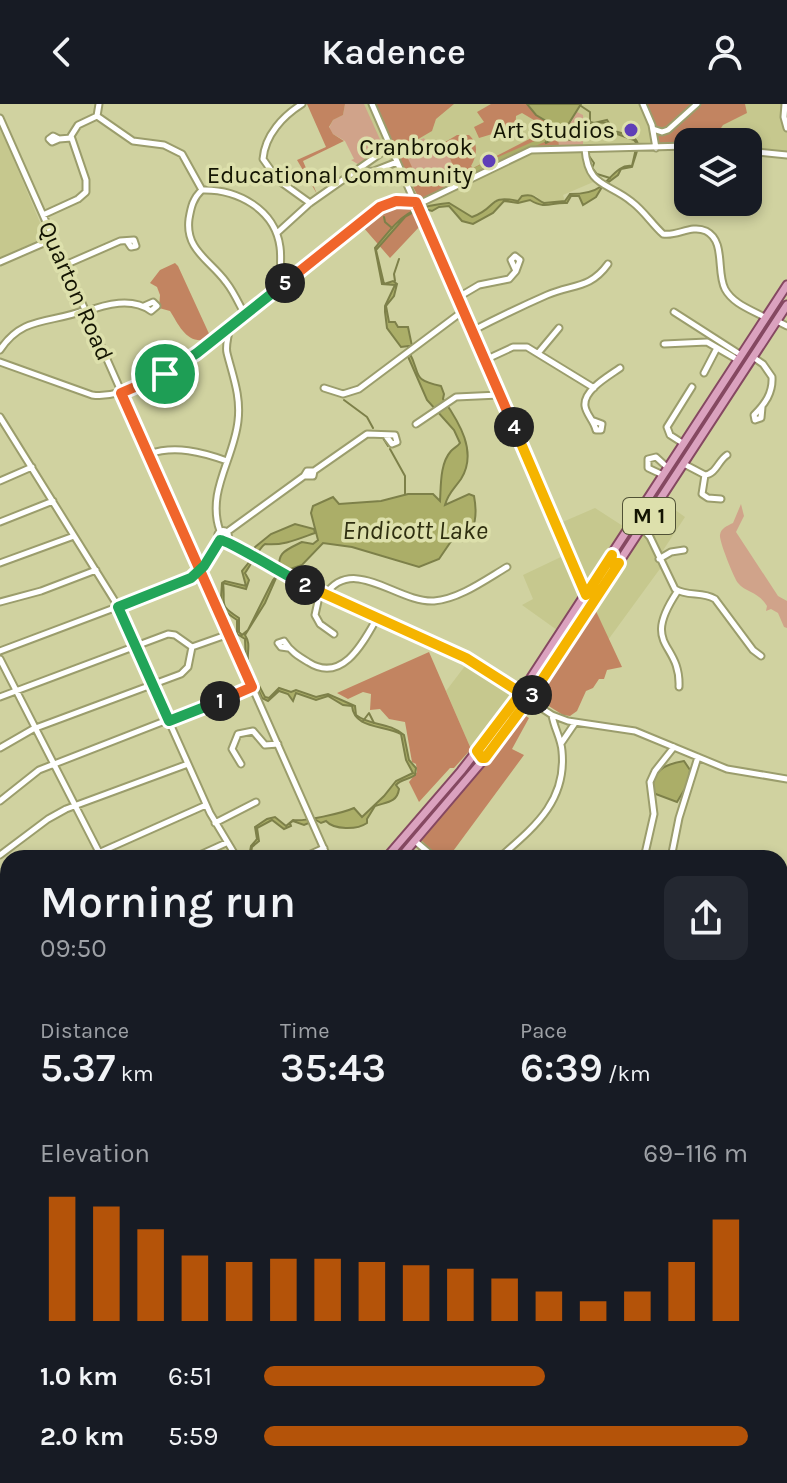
<!DOCTYPE html>
<html lang="en">
<head>
<meta charset="utf-8">
<style>
  :root { --surface:#171b24; --page:#242831; --text:#f1f3f6; --muted:#9ea1a6; --accent:#b45309 }
  body { margin:0; font-family:Karla,sans-serif; background:var(--page); color:var(--text); height:100vh; display:flex; flex-direction:column; font-size:30px; white-space:nowrap }
  * { box-sizing:border-box; margin:0 }
  p { font-size:26px; color:var(--muted) }
  .icon { flex:none; width:44px; height:44px; fill:none; stroke:currentColor; stroke-width:2; stroke-linecap:round; stroke-linejoin:round }
  .map { position:relative; flex:1; overflow:hidden }
  .details { position:absolute; left:0px; top:746px; width:788px; height:634px; display:flex; flex-direction:column; background:var(--surface); border-radius:24px 24px 0 0; box-shadow:0 4px 12px #0003 }
  .details>* { flex:none }
  .buttons { position:absolute; left:674px; top:24px; display:grid; gap:16px }
  .buttons a { display:grid; place-items:center; width:88px; height:88px; border-radius:16px; background:var(--surface); box-shadow:0 4px 12px #0003; font-size:40px }
  .pin { position:absolute; display:grid; place-items:center; width:68px; height:68px; color:#fff; margin:-34px; border:4px solid #fff; border-radius:50%; box-shadow:0 2px 8px #0007 }
  .km { position:absolute; width:40px; height:40px; margin:-20px; border-radius:50%; background:#222; color:#fff; font-size:22px; line-height:40px; text-align:center }
  .round { display:grid; place-items:center; flex:none; width:84px; height:84px; border-radius:16px; background:var(--page) }
  .head { display:flex; align-items:center; justify-content:space-between; height:136px; padding:0 40px }
  h1 { font-size:44px; font-weight:600; line-height:60px }
  .stats { display:grid; grid-template-columns:repeat(3,1fr); gap:12px; height:136px; padding:8px 40px }
  .stats div { display:grid; align-content:center }
  .stats b { font-size:40px; font-weight:600 }
  .stats small { font-size:22px; font-weight:400 }
  .stats p { font-size:22px }
  .chart { height:224px; padding:16px 40px }
  .chart p { display:flex; justify-content:space-between }
  .chart svg { width:100%; height:144px; margin-top:8px; stroke:var(--accent); stroke-width:6 }
  ul { padding:0 40px; list-style:none; font-size:26px }
  li { display:grid; grid-template-columns:128px 96px 1fr; align-items:center; height:60px }
  li i { height:20px; border-radius:10px; background:var(--accent) }
  header { display:flex; justify-content:space-between; align-items:center; height:104px; padding:0 40px; background:var(--surface); font-size:36px; font-weight:600 }
  .map>svg:first-child { display:block }
  .built { fill:#c6c88e }
  .green { fill:#d0a38a }
  .forest { fill:#c28461 }
  .water { fill:#abae68; stroke:#7d8049; stroke-width:2 }
  .lines { fill:none; stroke-linecap:round; stroke-linejoin:round }
  .stream { stroke:#7d8049; stroke-width:2 }
  .river { stroke:#abae68; stroke-width:5 }
  .minor-casing { stroke:#9b9d6c; stroke-width:9 }
  .major-casing { stroke:#854861; stroke-width:11 }
  .minor { stroke:#fff; stroke-width:5 }
  .major { stroke:#dba2bf; stroke-width:7 }
  .rail { stroke:#4e4f33; stroke-width:2; stroke-dasharray:10 10; stroke-linecap:butt }
  .split-1-casing { stroke:#fff; stroke-width:16 }
  .split-2-casing { stroke:#fff; stroke-width:16 }
  .split-3-casing { stroke:#fff; stroke-width:16 }
  .split-4-casing { stroke:#fff; stroke-width:16 }
  .split-5-casing { stroke:#fff; stroke-width:16 }
  .split-6-casing { stroke:#fff; stroke-width:16 }
  .split-1 { stroke:#f0652b; stroke-width:10 }
  .split-2 { stroke:#22a559; stroke-width:10 }
  .split-3 { stroke:#f5b400; stroke-width:10 }
  .split-4 { stroke:#f5b400; stroke-width:10 }
  .split-5 { stroke:#f0652b; stroke-width:10 }
  .split-6 { stroke:#22a559; stroke-width:10 }
  .poi-dot { fill:#5f3fb7; stroke:#dde0ac; stroke-width:3 }
  .labels { text-anchor:middle; dominant-baseline:central; stroke-width:7; stroke-linejoin:round; paint-order:stroke }
  .shield { fill:#dde0ac; stroke:#505135; stroke-width:2 }
  .shield-label { font-size:22px; font-weight:bold; fill:#131402 }
  .poi-label { font-size:24px; fill:#131402; stroke:#dde0ac; text-anchor:end }
  .street-label { font-size:24px; fill:#131402; stroke:#dde0ac }
  .water-label { font-size:26px; font-style:italic; fill:#2f2f10; stroke:#dde0ac }
</style>
</head>
<body>
<header><svg class="icon" aria-label="back" viewBox="0 0 24 24"><path d="M15 5l-7 7 7 7"/></svg>Kadence<svg class="icon" aria-label="person" viewBox="0 0 24 24"><circle cx="12" cy="8" r="4"/><path d="M4 21q1-7 8-7t8 7"/></svg></header>
<div class="map">
<svg width="787" height="1379" viewBox="0 0 787 1379">
  <rect width="100%" height="100%" fill="#d0d2a0"/>
  <path class="built" d="M307 0H787V52L748 50V38H688V45L588 48 590 64 598 76 563 91 565 97 544 99 536 92 528 91 522 92 518 97 501 94 492 98 487 106 471 113 449 99 429 104 420 103 413 98 396 62 393 63 383 43 369 55Z
    M0 23 46 133 0 154Z
    M664 398 685 413 660 451 647 423Z
    M595 404 626 424 588 480 585 481 558 420Z
    M642 430H645L662 462 608 536 595 505Z
    M563 452 580 489 557 526 522 501 533 495 523 471Z
    M468 558 516 590 471 645 446 587Z"/>
  <path class="green" d="M345 0H364L383 42 361 62 351 56 354 55 345 37 333 30 329 24 333 16 343 11Z
    M577 8 583 11V42H559L558 24 571 18Z
    M424 34 432 51 446 45 454 64 419 80 403 44Z
    M741 400 744 412 736 428 778 492 787 497V524L784 523 778 509 771 505 766 507 767 502C758 487 746 489 738 479 734 474 719 437 720 431 721 424 727 422 733 419Z
    M8 1135V1196L0 1206V1145Z"/>
  <path class="forest" d="M307 0H345L343 11 333 16 329 23 333 30 344 37 303 57 317 90 297 56 326 43Z
    M375 0H454L436 15 432 27 403 44 420 80 454 64 446 45 432 51 430 47 457 31H469C479 40 477 51 471 62L473 64 549 25 522 9 516 12C516 22 512 28 503 33L499 28 479 34 474 23 484 18 477 8 491 0H527L536 11 556 23 543 34 550 37 558 33 559 42 520 46 420 96 401 60Z
    M646 0H745L747 9 723 21 719 27 721 32 734 35 740 32 743 35 741 38 662 41 656 36Z
    M406 99 413 100 421 121 390 154 363 123 377 107Z
    M175 159 178 162 211 234C188 243 180 223 170 207L159 204 160 191 157 183 150 179 160 166Z
    M595 505 622 563 607 566 604 575H599L593 584 586 587 577 607 570 612 563 611 536 594Z
    M429 548 471 645 454 664H450L419 698 409 678 417 668 416 660 412 658 405 618 389 615 380 605 370 606 371 590 363 588 348 595 337 589Z
    M524 611 529 614 512 645 524 651 448 754H440L421 736Z"/>
  <path class="water" d="M527 0H581L566 24 569 26 587 17 594 19 607 16 614 27C646 35 639 39 632 63L621 65 618 71 602 83 596 93 583 101 579 92H571L567 99C551 98 546 106 530 96L518 99 504 97 493 109 473 120 462 117 449 102 439 103 432 107 421 104 405 113 376 146 384 180 393 177 397 180 394 192 386 202 389 218H395L398 223H408L412 242 409 248C422 271 410 275 441 282L444 290 443 295C459 318 478 348 461 375 454 385 448 389 445 401L469 390 474 392C477 408 477 427 462 437L454 433 439 455 419 463 352 443 323 439 302 461 281 468 276 474 265 499 245 531C251 540 247 547 248 556 249 564 261 585 265 593L269 594 279 584 291 588 296 586 316 593 328 590 355 602 356 611C370 622 389 618 404 631L409 656 416 664 415 671C409 676 401 675 396 681L399 685C397 699 386 698 375 702L367 715V719C357 726 334 726 326 717L321 719 316 716 304 721 293 717 290 719 291 722 284 725 272 716 257 724 259 737 252 743 250 754H240L249 753 251 742 257 735 255 723 267 715 275 713 286 722 293 716C303 718 343 709 354 704L362 713 384 692 396 677 413 669 406 656 401 630C384 621 354 625 352 602L343 601 328 592 316 596 296 589 293 597 288 590 279 587 268 597 262 594 246 559 245 535 237 530V516C217 503 221 501 222 479L225 477 246 482 242 467 254 452 255 443 271 430 295 420 314 425 315 429C298 435 283 442 265 440 258 445 251 461 245 469L249 476 246 485 223 479C226 501 217 500 239 514V528L242 531 248 526 273 476 280 468C276 448 286 446 302 438L313 440 318 436 311 409 313 402 333 393 339 400 381 397 408 390H433L440 397C441 381 440 359 451 347 454 344 458 342 460 339L454 326 427 296 406 248 409 242 401 243 387 224 385 208V202L395 181 382 180 375 144C401 113 406 103 449 99L472 113C498 104 487 90 518 97L522 92C534 89 535 95 544 99L565 97 570 90C580 90 592 89 600 83 611 75 618 60 632 62L637 40 634 36 614 29 608 19C600 18 586 18 579 23L577 33 571 36 564 35 566 28 563 23H558V33L546 39 543 34 556 23 536 11Z
    M684 657 690 666 689 678 677 698 653 689C650 667 665 660 684 657Z"/>
  <g class="lines">
    <path class="stream" d="M581 2 590 8V18
      M589 52 594 59 593 62
      M593 65 597 70 610 74
      M384 113 385 118 392 124
      M395 177 394 170 399 155
      M344 296 367 313 373 324
      M383 334 388 342
      M390 345 405 372V390
      M363 617 369 609 374 619"/>
    <path class="river" d="M459 73 543 36
      M780 1075 787 1080
      M0 1197 8 1189"/>
    <defs>
      <path id="minor" d="M302 0C283 12 265 31 263 55L278 76 310 99
        M372 0 585 490
        M643 0 652 21 656 44
        M785 0 784 13 787 24
        M97 12 99 0
        M0 14 328 754
        M653 25 662 28 668 26 697 0
        M59 35 52 38 49 35 53 32 59 35 71 34
        M585 45C588 84 608 78 632 98 644 107 652 120 663 130 677 133 691 120 706 127 726 137 716 168 725 185 733 200 752 206 766 214
        M748 47 787 51
        M356 68 374 67 397 58
        M202 86C193 94 191 103 189 115 185 146 210 156 226 178 234 188 239 200 245 211
        M202 86C237 85 275 105 280 143 282 156 278 167 284 180
        M43 111 78 95 86 88V76L71 32 78 21 97 12 133 37 164 41 182 50 202 86
        M277 129 310 99 391 42
        M0 158 53 135
        M65 161 120 137 134 136 136 142 131 143 127 137
        M457 194 479 181 509 175 516 167 511 156 515 152 520 156 516 167
        M85 208C106 200 132 193 151 207L157 202 153 198 144 202
        M674 208 741 251
        M777 217 787 222
        M472 227C497 214 522 202 547 191 573 180 590 185 608 160
        M664 240 707 238 738 256
        M0 246C23 211 51 220 85 206
        M539 248 559 224
        M753 253 763 260 772 273C773 289 765 300 754 311L755 316 761 314 762 303
        M485 256 513 243H527L594 284
        M0 258 92 291C156 302 307 160 361 119 369 113 376 106 385 101L400 97 423 98 531 46 688 42
        M704 269 717 244
        M324 284 343 290 359 285 463 207
        M0 313 116 499 210 709 237 754
        M594 317 602 320 601 326H596C594 317 586 310 585 302 583 286 609 272 620 264
        M416 320 456 293 499 291
        M684 340 670 331 667 323 692 283
        M149 350C175 341 202 348 227 357
        M684 360 705 371
        M663 371 648 364V355L656 353 668 364
        M705 371 702 390 708 394 721 395
        M705 371C716 370 718 357 727 351
        M304 372H313L314 367 367 330 395 331 397 338 392 340 386 332
        M0 377 32 363
        M0 418 53 397
        M642 424 650 433 675 485C688 493 702 487 715 495L753 546 761 552
        M217.5 432a5.5 5.5 0 1 1 11 0a5.5 5.5 0 1 1-11 0Z
        M220 427C206 388 234 355 238 317 241 292 233 273 227 249 225 241 229 232 229 224
        M227 428 304 372 307 367H314
        M227 436C248 458 284 471 312 484 382 517 458 543 521 589
        M659 455 671 448 684 446
        M0 459 74 432
        M320 488 315 511 320 520 334 530
        M677 488C640 544 681 537 679 583
        M325 491C353 450 397 499 434 497 459 495 485 476 507 463
        M0 498 41 487 96 466
        M192 543 229 530
        M288 544 281 543 278 539 284 537C290 547 298 552 308 558 342 580 363 539 377 514
        M0 547 186 477 204 462 220 436
        M0 555 102 754
        M0 593 168 530 175 531 192 543
        M529 596 552 611 568 617 635 627 727 665 787 675
        M562 638 575 619
        M0 644 33 625 181 570 188 563 192 543
        M241 660 232 645 238 630 253 627 265 641 278 640
        M0 697 39 666 252 583
        M215 719 256 698
        M415 737 435 754
        M0 751 48 715 66 705 188 660
        M87 754 206 701
        M193 754 226 739
        M302 754 324 744
        M499 754C533 724 567 698 562 647 561 634 554 624 552 611
        M644 754 654 710 650 678 655 667 674 643
        M671 754 679 714 698 653
        M780 795H787
        M0 800 8 815
        M0 825 8 822
        M0 868 8 863
        M780 873 787 861
        M0 915 8 933
        M0 915 8 911
        M780 970 787 958
        M0 1004 8 1001
        M780 1027 787 1031
        M0 1060 8 1057
        M0 1103 8 1116
        M780 1108 787 1106
        M780 1149 787 1147
        M780 1197 787 1214
        M0 1212 8 1202
        M780 1258 787 1255
        M0 1278 8 1267
        M780 1286 787 1298
        M0 1306 8 1313
        M0 1314 8 1321
        M780 1314 787 1312
        M0 1337 8 1327
        M66 1372 69 1379
        M152 1372 155 1379
        M197 1372 200 1379
        M242 1372 245 1379
        M288 1372 291 1379
        M312 1372 335 1376
        M379 1372 383 1379
        M425 1372 428 1379
        M657 1372 662 1379
        M767 1372 770 1379
        M115 1379 130 1372
        M214 1379 229 1372
        M450 1379 455 1372
        M742 1379 757 1372"/>
      <path id="major" d="M386 754 461 667 517 595 787 181
        M400 754 480 660 529 596 787 201
        M606 1372 609 1379
        M0 1378 8 1369
        M14 1379 20 1372
        M508 1379 524 1372"/>
    </defs>
    <use href="#minor" class="minor-casing"/>
    <use href="#major" class="major-casing"/>
    <use href="#minor" class="minor"/>
    <use href="#major" class="major"/>
    <path class="rail" d="M780 845 787 833
      M469 1379 474 1372"/>
  </g>
  <g class="lines">
    <defs>
      <path id="split-1" d="M165 270 121 289 252 583 220 597"/>
      <path id="split-2" d="M220 597 169 617 118 503 191 474 204 462 220 436C228 436 290 474 305 481"/>
      <path id="split-3" d="M305 481 466 554 521 589 477 647 482 654H485L532 591"/>
      <path id="split-4" d="M514 323 586 491 612 451 611 459H619L532 591"/>
      <path id="split-5" d="M285 179 380 103 396 97 416 98 514 323"/>
      <path id="split-6" d="M165 270 197 249 285 179"/>
    </defs>
    <use href="#split-1" class="split-1-casing"/>
    <use href="#split-2" class="split-2-casing"/>
    <use href="#split-3" class="split-3-casing"/>
    <use href="#split-4" class="split-4-casing"/>
    <use href="#split-5" class="split-5-casing"/>
    <use href="#split-6" class="split-6-casing"/>
    <use href="#split-1" class="split-1"/>
    <use href="#split-2" class="split-2"/>
    <use href="#split-3" class="split-3"/>
    <use href="#split-4" class="split-4"/>
    <use href="#split-5" class="split-5"/>
    <use href="#split-6" class="split-6"/>
  </g>
  <g class="poi-dot">
    <circle cx="631" cy="26" r="8"/>
    <circle cx="489" cy="57" r="8"/>
  </g>
  <g class="labels">
    <rect class="shield" x="623" y="394" width="52" height="36" rx="6"/>
    <g class="shield-label">
      <text x="649" y="412">M 1</text>
    </g>
    <g class="poi-label">
      <text x="615" y="26">Art Studios</text>
      <text x="473" y="43">Cranbrook<tspan x="473" dy="28">Educational Community</tspan></text>
    </g>
    <g class="street-label">
      <text transform="translate(76 187) rotate(66)">Quarton Road</text>
    </g>
    <g class="water-label">
      <text x="415" y="426">Endicott Lake</text>
    </g>
  </g>
</svg>
<div class="buttons">
<a><svg class="icon" aria-label="layers" viewBox="0 0 24 24"><path d="M12 4l9 5-9 5-9-5zM3 14l9 5 9-5"/></svg></a>
</div>
<div class="pin" style="left:165px;top:270px;background:#1e9e55"><svg class="icon" aria-label="arrive" viewBox="0 0 24 24"><path d="M6 21V4h12l-3 4 3 4H6"/></svg></div>
<b class="km" style="left:220px;top:597px">1</b>
<b class="km" style="left:305px;top:481px">2</b>
<b class="km" style="left:532px;top:591px">3</b>
<b class="km" style="left:514px;top:323px">4</b>
<b class="km" style="left:285px;top:179px">5</b>
<section class="details">
<div class="head"><div><h1>Morning run</h1><p>09:50</p></div><a class="round"><svg class="icon" aria-label="share" viewBox="0 0 24 24"><path d="M12 15V3M7 8l5-5 5 5M5 13v7h14v-7"/></svg></a></div>
<div class="stats">
<div><p>Distance</p><b>5.37<small> km</small></b></div>
<div><p>Time</p><b>35:43</b></div>
<div><p>Pace</p><b>6:39<small> /km</small></b></div>
</div>
<div class="chart"><p><span>Elevation</span>69–116 m</p>
<svg viewBox="0 0 160 44" preserveAspectRatio="none"><path d="M5 44V6M15 44V9M25 44V16M35 44V24M45 44V26M55 44V25M65 44V25M75 44V26M85 44V27M95 44V28M105 44V31M115 44V35M125 44V38M135 44V35M145 44V26M155 44V13"/></svg>
</div>
<ul>
<li><b>1.0 km</b>6:51<i style="width:58%"></i></li>
<li><b>2.0 km</b>5:59<i style="width:100%"></i></li>
</ul>
</section>
</div>
</body>
</html>
